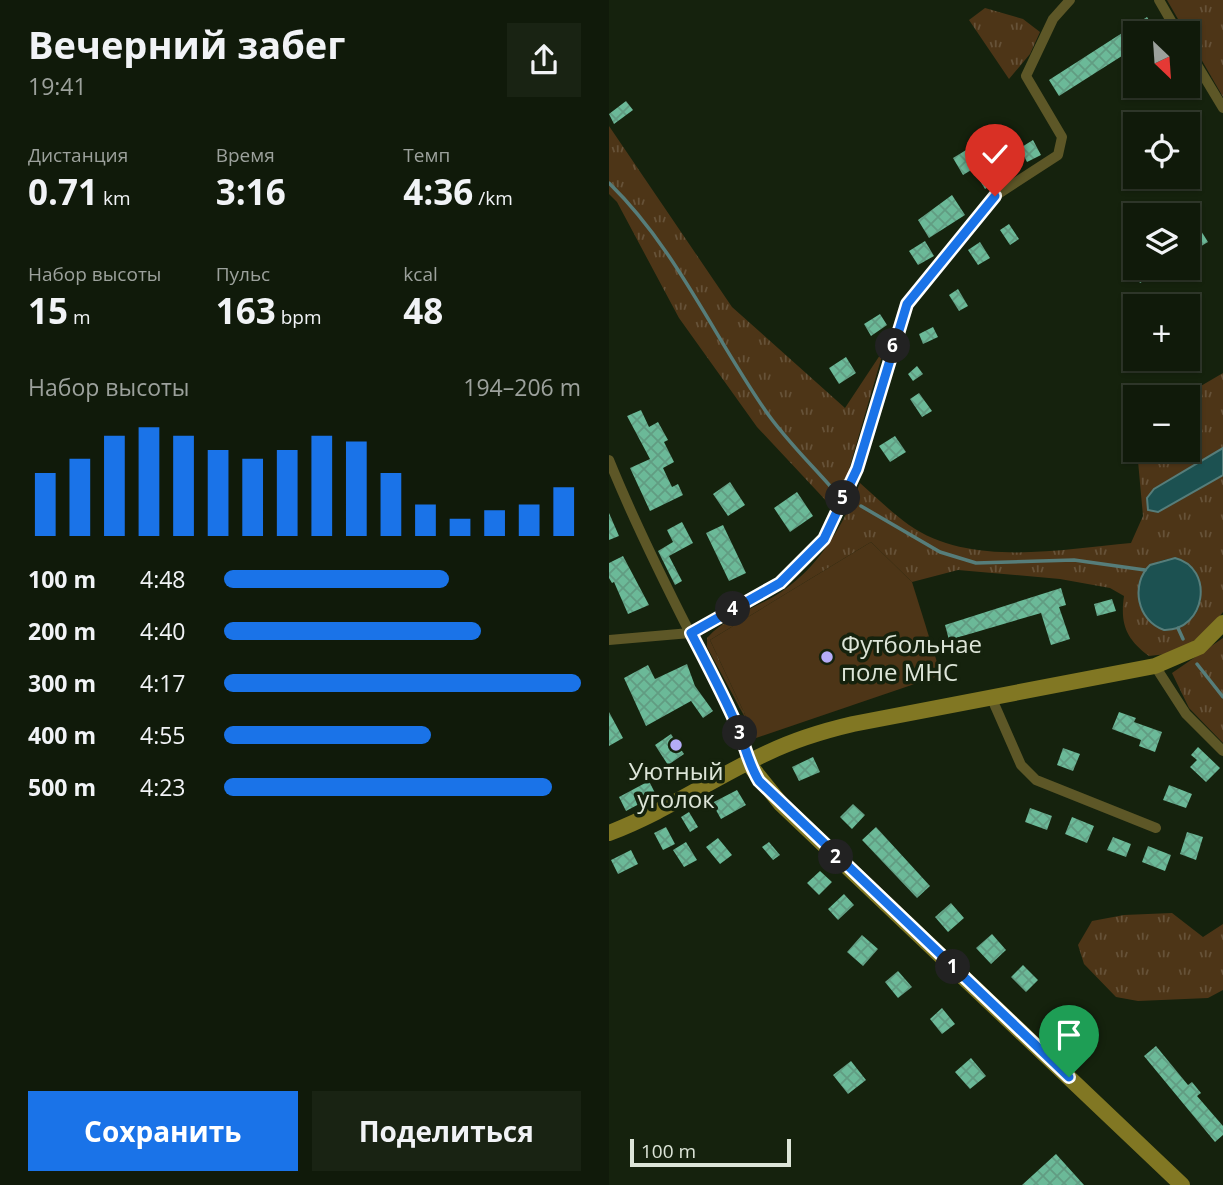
<!DOCTYPE html>
<html lang="ru">
<head>
<meta charset="utf-8">
<style>
  :root { --surface:#101a0a; --page:#192313; --text:#f1f3f6; --muted:#9ca19c; --line:#30382b; --accent:#1a73e8 }
  body { margin:0; font-family:"Open Sans",sans-serif; background:var(--page); color:var(--text); height:100vh; display:flex; flex-direction:column; font-size:26px; white-space:nowrap }
  * { box-sizing:border-box; margin:0 }
  p { font-size:23px; color:var(--muted) }
  .icon { flex:none; width:38px; height:38px; fill:none; stroke:currentColor; stroke-width:2; stroke-linecap:round; stroke-linejoin:round }
  .map { position:relative; flex:1; overflow:hidden }
  .details { display:flex; flex-direction:column; background:var(--surface); width:609px }
  .details>* { flex:none }
  .needle { width:46px; rotate:155deg }
  .buttons { position:absolute; left:514px; top:21px; display:grid; gap:14px }
  .buttons a { display:grid; place-items:center; width:77px; height:77px; border-radius:0px; background:var(--surface); box-shadow:0 2px 5px #0004,0 0 0 2px var(--line); font-size:35px }
  .scale { position:absolute; left:21px; bottom:18px; width:161px; box-sizing:border-box; padding-left:7px; border:4px solid #dde5d8; border-top:0; font-size:19px; line-height:24px; white-space:nowrap; color:#dde5d8; -webkit-text-stroke:5px #15220d; paint-order:stroke }
  .pin { position:absolute; display:grid; place-items:center; width:60px; height:60px; color:#fff; margin:-72px -30px; border-radius:50% 50% 50% 0; rotate:-45deg; box-shadow:0 0 7px #0007 }
  .pin .icon { rotate:45deg }
  .km { position:absolute; width:35px; height:35px; margin:-18px; border-radius:50%; background:#222; color:#fff; font-size:19px; line-height:35px; text-align:center }
  .round { display:grid; place-items:center; flex:none; width:74px; height:74px; border-radius:0px; background:var(--page) }
  .head { display:flex; align-items:center; justify-content:space-between; height:119px; padding:0 28px }
  h1 { font-size:38px; font-weight:700; line-height:52px }
  .figures { display:grid; grid-template-columns:repeat(3,1fr); gap:10px; height:119px; padding:7px 28px }
  .figures div { display:grid; align-content:center }
  .figures b { font-size:35px; font-weight:700 }
  .figures small { font-size:19px; font-weight:400 }
  .figures p { font-size:19px }
  .chart { height:196px; padding:14px 28px }
  .chart p { display:flex; justify-content:space-between }
  .chart svg { width:100%; height:126px; margin-top:7px; stroke:var(--accent); stroke-width:6 }
  .cta { display:flex; gap:14px; margin-top:auto; padding:14px 28px }
  .cta a { flex:1; height:80px; border-radius:0px; background:var(--accent); color:#fff; font-size:28px; font-weight:700; line-height:80px; text-align:center }
  .cta a+a { background:var(--page); color:var(--text) }
  ul { padding:0 28px; list-style:none; font-size:23px }
  li { display:grid; grid-template-columns:112px 84px 1fr; align-items:center; height:52px }
  li i { height:18px; border-radius:9px; background:var(--accent) }
  main { display:flex; flex:1; min-height:0 }
  .map>svg:first-child { display:block }
  .grass { fill:url(#grass-tufts); fill-rule:evenodd }
  .pitch { fill:#4d3517 }
  .water { fill:#1c5151; stroke:#567d7a; stroke-width:2 }
  .lines { fill:none; stroke-linecap:round; stroke-linejoin:round }
  .stream { stroke:#567d7a; stroke-width:3.5 }
  .building { fill:url(#building-cross-hatch) }
  .street { stroke:#5d5727; stroke-width:10 }
  .secondary { stroke:#817723; stroke-width:16 }
  .route-casing { stroke:#fff; stroke-width:14 }
  .route { stroke:#1a73e8; stroke-width:9 }
  .poi-dot { fill:#b5acf8; stroke:#15220d; stroke-width:2.5 }
  .labels { text-anchor:middle; dominant-baseline:central; stroke-width:7; stroke-linejoin:round; paint-order:stroke }
  .poi-label { font-size:24px; fill:#dde5d8; stroke:#15220d; text-anchor:start }
</style>
</head>
<body>
<main>
<section class="details">
<div class="head"><div><h1>Вечерний забег</h1><p>19:41</p></div><a class="round"><svg class="icon" aria-label="share" viewBox="0 0 24 24"><path d="M12 15V3M7 8l5-5 5 5M5 13v7h14v-7"/></svg></a></div>
<div class="figures">
<div><p>Дистанция</p><b>0.71<small> km</small></b></div>
<div><p>Время</p><b>3:16</b></div>
<div><p>Темп</p><b>4:36<small> /km</small></b></div>
</div>
<div class="figures">
<div><p>Набор высоты</p><b>15<small> m</small></b></div>
<div><p>Пульс</p><b>163<small> bpm</small></b></div>
<div><p>kcal</p><b>48</b></div>
</div>
<div class="chart"><p><span>Набор высоты</span>194–206 m</p>
<svg viewBox="0 0 160 44" preserveAspectRatio="none"><path d="M5 44V22M15 44V17M25 44V9M35 44V6M45 44V9M55 44V14M65 44V17M75 44V14M85 44V9M95 44V11M105 44V22M115 44V33M125 44V38M135 44V35M145 44V33M155 44V27"/></svg>
</div>
<ul>
<li><b>100 m</b>4:48<i style="width:63%"></i></li>
<li><b>200 m</b>4:40<i style="width:72%"></i></li>
<li><b>300 m</b>4:17<i style="width:100%"></i></li>
<li><b>400 m</b>4:55<i style="width:58%"></i></li>
<li><b>500 m</b>4:23<i style="width:92%"></i></li>
</ul>
<div class="cta"><a>Сохранить</a><a>Поделиться</a></div>
</section>
<div class="map">
<svg width="614" height="1185" viewBox="0 0 614 1185">
  <defs>
    <pattern id="grass-tufts" width="24" height="20" patternUnits="userSpaceOnUse" patternTransform="scale(1.75)"><rect width="24" height="20" fill="#4d3517"/><path d="M3 7l-1-3M5 7V3M7 7l1-3M15 17l-1-3M17 17v-4M19 17l1-3" fill="none" stroke="#665238"/></pattern>
    <pattern id="building-cross-hatch" width="8" height="8" patternUnits="userSpaceOnUse" patternTransform="scale(1.75)"><rect width="8" height="8" fill="#6bb998"/><path d="M0 0l8 8M0 8l8-8" fill="none" stroke="#619c82"/></pattern>
  </defs>
  <rect width="100%" height="100%" fill="#15220d"/>
  <path class="grass" d="M558 0H614V97Z
    M376 8 414 19 431 32 421 54 400 79 360 20Z
    M0 126 123 307 236 408 275 349 239 473 221 505 148 427 70 318 8 202 0 194Z
    M614 373V448L545 489 539 510 549 512 614 475V612L598 632 566 653 540 656C517 639 511 624 515 596L501 588 451 579 349 570 303 582 262 542 101 640 147 738 98 647V638C118 616 148 608 172 592 211 566 234 525 251 483 267 497 283 513 300 525 361 568 454 549 522 543L534 516 528 450H579V397H573ZM566 558 579 564C595 600 600 619 555 630 517 616 521 560 566 558Z
    M614 638V743L580 708 563 673Z
    M563 913 594 937 614 924V990L599 998 529 1001 507 997 475 964 469 945 483 921 515 915Z"/>
  <path class="pitch" d="M262 542 303 582 332 675 147 738 101 640Z"/>
  <path class="water" d="M614 448V475L549 512 539 510 538 498 545 489Z
    M566 558C606 568 597 631 555 630 528 621 521 584 541 565Z"/>
  <g class="lines">
    <path class="stream" d="M0 183C66 247 104 335 156 410 175 438 200 462 222 487
      M252 506 331 552 367 563 465 560 536 570
      M569 628 574 639
      M588 664 614 697"/>
  </g>
  <path class="building" d="M538 17 548 33H527V47L450 96 440 80Z
    M17 101 24 110 5 124 0 114Z
    M424 140 432 155 418 162 411 148Z
    M362 147 377 173 385 169 391 179 376 189 364 169 354 175 344 158Z
    M343 195 356 215 320 238 309 220Z
    M579 210 599 242 579 254Z
    M400 224 410 239 401 245 391 230Z
    M316 241 325 256 309 265 300 251Z
    M371 242 381 258 369 265 359 250Z
    M527 248V268H557L531 283 514 256Z
    M349 289 359 306 350 311 340 295Z
    M271 314 278 325 262 336 255 324Z
    M324 327 329 337 314 344 310 334Z
    M237 357 247 373 230 384 220 368Z
    M308 366 314 374 304 381 299 374Z
    M310 393 323 411 313 417 301 399Z
    M32 410 40 427 49 422 59 440 55 442 65 462 54 468 63 487 69 484 74 495 41 511 21 468 41 459 18 416Z
    M286 436 297 452 281 462 270 446Z
    M121 482 136 505 119 516 104 494Z
    M188 492 204 516 181 532 165 508Z
    M0 513 10 536 0 540Z
    M73 522 84 543 60 556 73 581 66 585 49 551 64 542 58 530Z
    M114 525 137 573 120 581 97 533Z
    M14 556 40 605 19 614 5 582 3 583 0 578V563Z
    M452 588 457 605 450 607 461 639 442 645 432 613 340 640 336 625Z
    M503 599 507 611 488 616 485 604Z
    M78 664 86 686 104 711 94 718 82 701 37 726 15 678 39 665 46 679Z
    M0 712 14 738 0 746Z
    M510 712 527 718 525 722 553 732 546 752 530 746 532 740 503 729Z
    M62 734 75 754 59 765 46 745Z
    M589 747 611 768 597 782 581 767 588 760 582 755Z
    M454 748 471 754 464 771 448 765Z
    M204 757 211 772 190 781 183 767Z
    M40 781 47 795 17 811 10 797Z
    M560 785 583 794 577 808 554 800Z
    M128 790 137 805 112 819 103 803Z
    M244 804 256 815 243 829 231 817Z
    M421 808 443 816 438 830 416 822Z
    M80 812 89 827 81 832 72 817Z
    M463 817 485 826 478 843 456 834Z
    M57 827 66 844 54 850 45 833Z
    M267 827 321 886 308 898 253 840Z
    M578 832 594 837 587 860 571 854Z
    M504 837 522 844 517 857 498 850Z
    M109 838 123 855 111 864 97 847Z
    M77 842 88 860 75 867 64 850Z
    M160 842 171 855 164 860 153 847Z
    M539 846 562 855 556 871 533 862Z
    M22 850 29 864 9 874 2 860Z
    M211 871 223 882 210 895 198 883Z
    M235 894 245 905 229 920 219 909Z
    M342 903 355 918 339 932 326 917Z
    M383 934 397 950 382 964 367 948Z
    M253 935 269 949 254 966 238 952Z
    M414 965 429 980 417 992 402 977Z
    M289 971 303 987 289 998 276 982Z
    M333 1008 346 1024 333 1034 321 1019Z
    M462 1009 473 1021 458 1034 447 1022Z
    M547 1046 579 1085 583 1082 592 1093 588 1096 614 1126V1135L606 1142 535 1056Z
    M362 1058 377 1076 361 1089 346 1072Z
    M242 1061 257 1080 239 1094 224 1075Z
    M447 1154 475 1185H413Z"/>
  <g class="lines">
    <path class="street" d="M550 0 569 33
      M579 50 614 108
      M0 460C24 519 51 574 80 631 102 674 129 715 139 763
      M0 640 81 633 171 583 215 539 248 469 298 304 386 196 449 155 453 137 417 76 444 19 461 0
      M546 666 577 714 614 751
      M383 699 412 765 427 780 547 828"/>
    <path class="secondary" d="M139 763 172 804 573 1185
      M0 833C56 812 104 778 158 753 185 740 214 731 244 724L546 666 590 647 614 623"/>
  </g>
  <g class="lines">
    <defs>
      <path id="route" d="M386 196 298 304 248 469 215 539 171 583 82 633C98 664 114 694 128 726 136 745 139 763 150 781L460 1077"/>
    </defs>
    <use href="#route" class="route-casing"/>
    <use href="#route" class="route"/>
  </g>
  <g class="poi-dot">
    <circle cx="218" cy="657" r="7"/>
    <circle cx="67" cy="745" r="7"/>
  </g>
  <g class="labels">
    <g class="poi-label">
      <text x="232" y="643">Футбольнае<tspan x="232" dy="28">поле МНС</tspan></text>
      <text x="67" y="770" text-anchor="middle">Уютный<tspan x="67" dy="28">уголок</tspan></text>
    </g>
  </g>
</svg>
<div class="buttons">
<a><svg class="needle" viewBox="-14 -14 28 28"><path d="M0-13l5 13h-10z" fill="#e53935"/><path d="M0 13l5-13h-10z" fill="#9ca19c"/></svg></a>
<a><svg class="icon" aria-label="locate" viewBox="0 0 24 24"><circle cx="12" cy="12" r="6"/><path d="M12 2v4M12 18v4M2 12h4M18 12h4"/></svg></a>
<a><svg class="icon" aria-label="layers" viewBox="0 0 24 24"><path d="M12 4l9 5-9 5-9-5zM3 14l9 5 9-5"/></svg></a>
<a>+</a>
<a>−</a>
</div>
<div class="scale">100 m</div>
<div class="pin" style="left:460px;top:1077px;background:#1e9e55"><svg class="icon" aria-label="arrive" viewBox="0 0 24 24"><path d="M6 21V4h12l-3 4 3 4H6"/></svg></div>
<div class="pin" style="left:386px;top:196px;background:#d93025"><svg class="icon" aria-label="check" viewBox="0 0 24 24"><path d="M5 12l5 5 9-10"/></svg></div>
<b class="km" style="left:344px;top:967px">1</b>
<b class="km" style="left:227px;top:857px">2</b>
<b class="km" style="left:131px;top:733px">3</b>
<b class="km" style="left:124px;top:609px">4</b>
<b class="km" style="left:234px;top:498px">5</b>
<b class="km" style="left:284px;top:346px">6</b>
</div>
</main>
</body>
</html>
